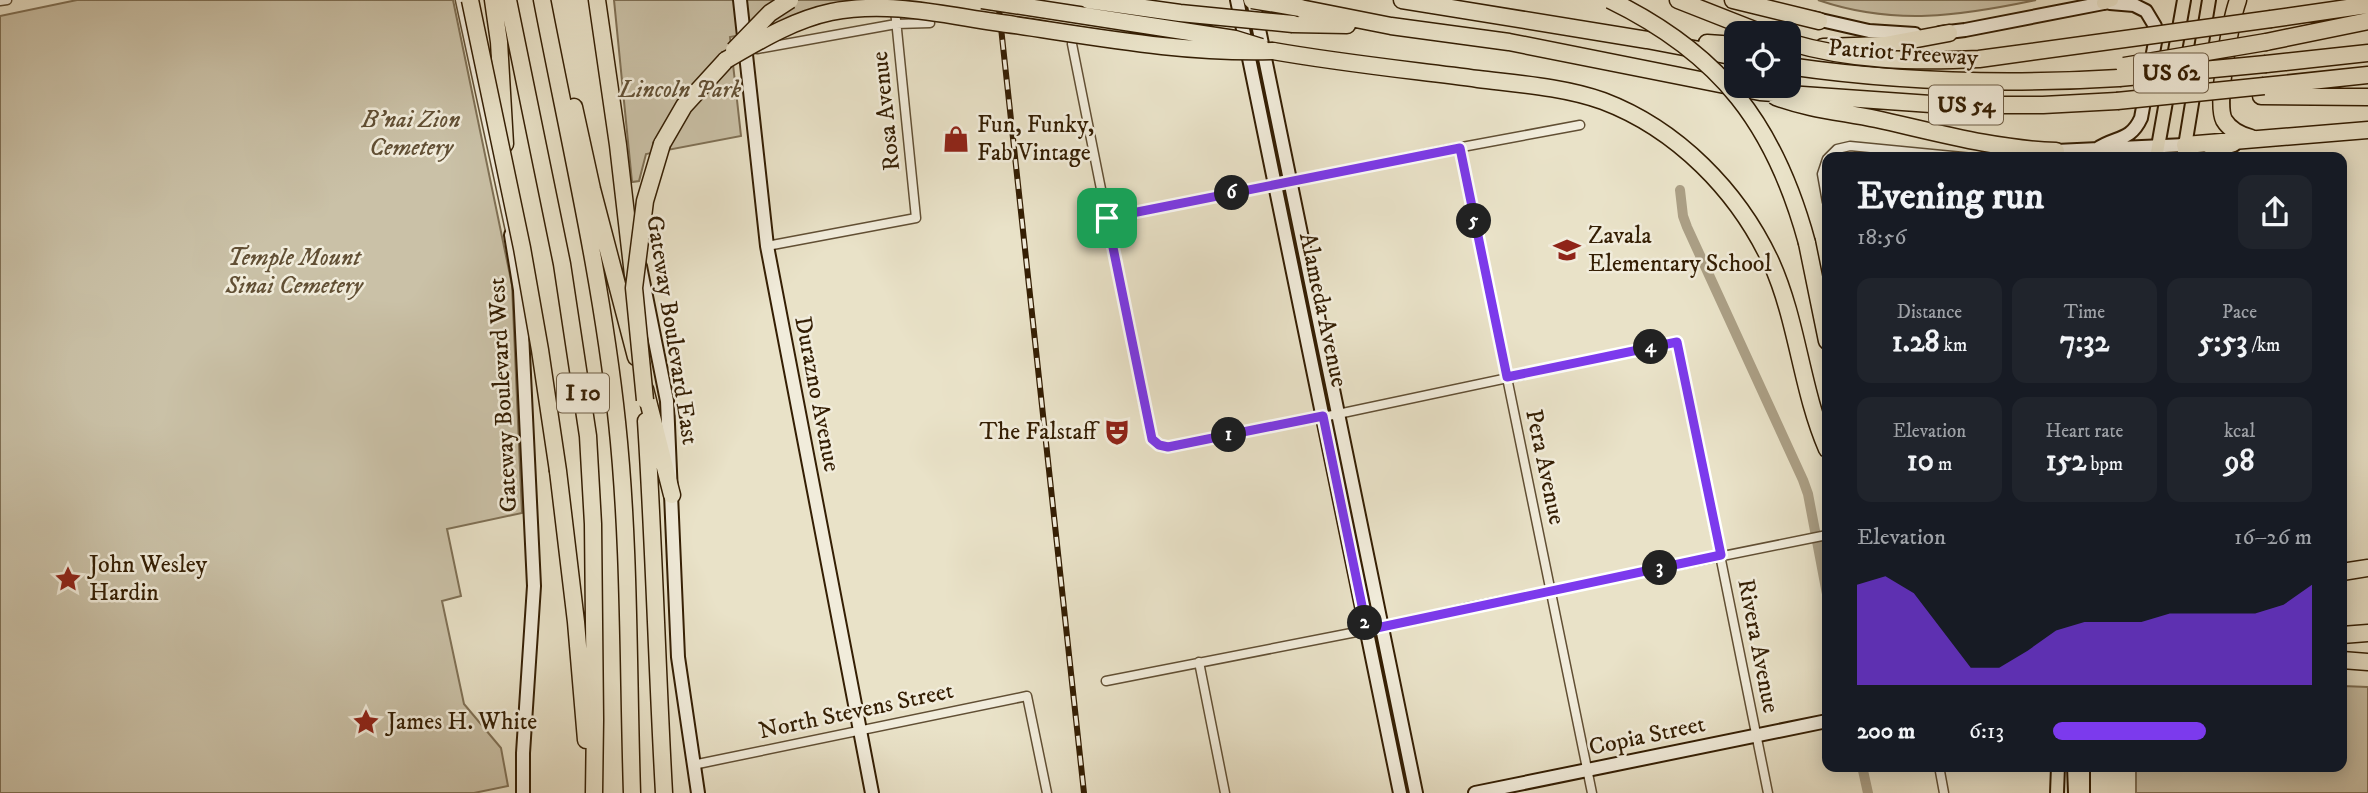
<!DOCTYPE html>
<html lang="en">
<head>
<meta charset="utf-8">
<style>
  :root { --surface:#171b24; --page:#20242c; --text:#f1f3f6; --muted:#9ea1a6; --accent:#7c3aed }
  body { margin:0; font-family:"IM FELL DW Pica",serif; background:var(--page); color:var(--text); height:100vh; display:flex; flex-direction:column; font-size:26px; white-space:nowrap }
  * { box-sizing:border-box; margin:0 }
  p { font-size:23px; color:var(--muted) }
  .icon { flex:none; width:38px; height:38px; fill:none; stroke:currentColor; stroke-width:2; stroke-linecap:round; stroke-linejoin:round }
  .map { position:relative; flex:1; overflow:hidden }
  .sheet { position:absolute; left:1822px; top:152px; width:525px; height:620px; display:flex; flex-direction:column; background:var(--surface); border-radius:14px; box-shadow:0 4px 18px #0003 }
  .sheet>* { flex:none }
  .controls { position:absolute; left:1724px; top:21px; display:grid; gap:14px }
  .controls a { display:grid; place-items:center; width:77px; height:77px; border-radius:14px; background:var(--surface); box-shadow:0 4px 18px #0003; font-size:35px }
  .pin { position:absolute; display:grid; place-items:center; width:60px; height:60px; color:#fff; margin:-30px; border-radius:14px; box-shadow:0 4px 10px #0006 }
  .km { position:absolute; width:35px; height:35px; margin:-18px; border-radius:50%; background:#222; color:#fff; font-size:19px; line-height:35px; text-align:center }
  .round { display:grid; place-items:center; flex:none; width:74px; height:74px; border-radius:14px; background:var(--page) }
  .overview { display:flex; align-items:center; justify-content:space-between; height:119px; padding:0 35px }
  h1 { font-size:38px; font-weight:700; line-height:52px }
  .stats { display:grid; grid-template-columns:repeat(3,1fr); gap:10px; height:119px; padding:7px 35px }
  .stats div { display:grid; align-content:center; border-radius:14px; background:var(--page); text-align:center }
  .stats b { font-size:30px; font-weight:700 }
  .stats small { font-size:19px; font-weight:400 }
  .stats p { font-size:19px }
  .chart { height:196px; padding:14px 35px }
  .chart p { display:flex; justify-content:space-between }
  .chart svg { width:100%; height:126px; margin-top:7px; fill:var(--accent); opacity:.7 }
  ul { padding:0 35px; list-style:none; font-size:23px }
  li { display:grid; grid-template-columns:112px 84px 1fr; align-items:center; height:52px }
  li i { height:18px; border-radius:9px; background:var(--accent) }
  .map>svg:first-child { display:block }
  .green { fill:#cac1a7; stroke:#7f7055; stroke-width:2 }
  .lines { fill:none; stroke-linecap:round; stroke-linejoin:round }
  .canal { stroke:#ab9f85; stroke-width:10 }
  .street-casing { stroke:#614f34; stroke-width:11 }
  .secondary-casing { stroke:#341e03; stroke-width:16 }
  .primary-casing { stroke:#341e03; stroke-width:16 }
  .highway-casing { stroke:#341e03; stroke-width:19 }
  .street { stroke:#f1ecdb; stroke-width:8 }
  .secondary { stroke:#f1ecdb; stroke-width:12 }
  .primary { stroke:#e9e2c8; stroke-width:12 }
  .highway { stroke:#e9e2c8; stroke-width:16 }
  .rail-casing { stroke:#341e03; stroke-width:6 }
  .rail { stroke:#f1ecdb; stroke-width:3.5; stroke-dasharray:10; stroke-linecap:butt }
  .highway-bridge-casing { stroke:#341e03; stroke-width:19; stroke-linecap:butt }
  .highway-bridge { stroke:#e9e2c8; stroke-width:16 }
  .route-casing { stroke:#fff; stroke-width:14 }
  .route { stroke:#7c3aed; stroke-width:9 }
  .labels { text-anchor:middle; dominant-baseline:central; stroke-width:5; stroke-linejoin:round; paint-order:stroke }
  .shield { fill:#f1ecdb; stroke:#6d5c44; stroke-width:2 }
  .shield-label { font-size:23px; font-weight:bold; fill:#341e03 }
  .street-label { font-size:24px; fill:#341e03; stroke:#f1ecdb }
  .park-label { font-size:24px; font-style:italic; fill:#614f34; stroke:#f1ecdb }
  .poi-label { font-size:24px; fill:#341e03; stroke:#f1ecdb; text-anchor:start }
</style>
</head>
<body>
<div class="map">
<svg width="2368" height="793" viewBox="0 0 2368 793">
  <rect width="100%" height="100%" fill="#e9e2c8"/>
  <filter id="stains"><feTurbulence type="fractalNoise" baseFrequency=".00286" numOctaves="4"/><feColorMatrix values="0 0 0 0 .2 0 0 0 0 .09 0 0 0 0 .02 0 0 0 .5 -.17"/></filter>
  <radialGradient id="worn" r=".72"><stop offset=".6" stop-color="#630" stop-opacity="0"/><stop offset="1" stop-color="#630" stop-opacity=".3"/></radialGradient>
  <path class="green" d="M77 0H453L512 285 522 513 447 529 461 596 442 601 464 704 501 748 508 786 474 793H0V16Z
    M614 0H881L882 10 840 16 730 37 741 136 646 154 639 181 632 182Z
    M1818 0H2036C1960 16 1894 26 1818 0Z
    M2342 686 2368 687V793H2136V767L2342 766Z"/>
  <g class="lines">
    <path class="canal" d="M1680 190 1683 216 1687 227 1803 480 1808 494 1827 594
      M1862 766 1868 793"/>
    <defs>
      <path id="street" d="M460 0 511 235
        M0 1 7 0
        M1072 44 1150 434C1153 443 1159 446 1168 447L1338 414 1677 342 1768 793
        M757 49 896 24 930 23
        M1460 148 1592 793
        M1828 158 1837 149 1850 146 1973 158
        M1827 159 1822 174 1827 202
        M1107 218 1446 150 1580 125
        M767 246 916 218 894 0
        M1199 662 1225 793
        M1106 681 1382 627 1465 608 1827 535
        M693 765 1027 696 1047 793
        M1939 766 1944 793"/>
      <path id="secondary" d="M740 0 767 246 872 793
        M1237 0 1400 793
        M1253 0 1416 793
        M1812 18 1869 31 1915 34
        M1940 33 1965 30 2119 0
        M2097 149C2116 136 2130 142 2141 118L2155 42V26L2146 11 2134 5 2110 3
        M2056 151 2185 145
        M511 235 520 290 534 586 523 753V793
        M640 266 667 401 678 657 698 793
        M1475 793 1827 721"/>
      <path id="primary" d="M2103 3 2112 0
        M2156 158 2184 0
        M2183 158 2209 0
        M2206 158 2221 149 2234 145
        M2074 766 2075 793
        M2057 793 2058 766
        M2083 793V766"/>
      <path id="highway" d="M493 0 499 42 505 144
        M508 0 562 264 588 436 593 524 595 720 594 793
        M542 0C569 140 602 280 617 422 630 545 628 670 632 793
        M597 0 618 145 633 275
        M1402 0 1647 40 1736 57
        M1678 0 1762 33
        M1733 0 1819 21
        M2238 0C2231 20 2215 103 2224 120 2230 130 2240 135 2251 138
        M1300 8 1391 26 1509 42 1760 92 1945 105H2043L2117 101
        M2271 19 2368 5
        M1293 24 1347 25
        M2266 42 2368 21
        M1707 43 1736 45
        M1823 47 1885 45 1949 33
        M1273 51C1341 63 1410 70 1478 79 1519 84 1564 87 1603 101 1677 129 1738 191 1771 262 1798 322 1801 389 1827 449
        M2266 64 2368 53
        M1788 66C1898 82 2008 85 2119 78
        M2264 86 2368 75
        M2261 96 2368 97
        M1776 97C1808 109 1842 112 1876 119 1935 132 1994 149 2056 151
        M574 107 592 189 636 357
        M662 144 684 106 726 60
        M2185 145 2368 130
        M1807 243 1827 341
        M645 389 672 495
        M646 421C654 545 657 669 664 793
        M558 471 576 622 586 740
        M2342 572 2368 568
        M2342 635 2368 633
        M2342 660 2368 662"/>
    </defs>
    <use href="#street" class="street-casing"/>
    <use href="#secondary" class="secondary-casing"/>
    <use href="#primary" class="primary-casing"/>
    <use href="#highway" class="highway-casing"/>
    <use href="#street" class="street"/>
    <use href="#secondary" class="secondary"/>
    <use href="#primary" class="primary"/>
    <use href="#highway" class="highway"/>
    <defs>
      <path id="rail" d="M998 0 1084 793"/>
    </defs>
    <use href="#rail" class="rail-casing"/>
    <use href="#rail" class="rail"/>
    <defs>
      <path id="highway-bridge" d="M470 0 522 248 540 350 558 471
        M982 0 1235 39 1261 47
        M1088 0 1180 13 1293 24
        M1252 0 1300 8
        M1610 0C1721 54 1775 125 1807 243
        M1788 42C1852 61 1913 62 1979 59L2271 19
        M734 50 770 13 790 0
        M726 60C759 41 793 20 831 12 886 1 940 14 994 22 1086 35 1180 54 1273 51
        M2124 66 2266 42
        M2119 78 2266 64
        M2117 101 2264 86
        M645 400 634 288 645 201 662 144"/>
    </defs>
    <use href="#highway-bridge" class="highway-bridge-casing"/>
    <use href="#highway-bridge" class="highway-bridge"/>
  </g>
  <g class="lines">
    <defs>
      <path id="route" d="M1460 148 1507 377 1677 342 1721 555 1367 630 1323 416 1168 447 1159 445 1152 439 1107 218Z"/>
    </defs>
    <use href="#route" class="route-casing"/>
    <use href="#route" class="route"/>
  </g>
  <defs>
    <symbol id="shop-bare" viewBox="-9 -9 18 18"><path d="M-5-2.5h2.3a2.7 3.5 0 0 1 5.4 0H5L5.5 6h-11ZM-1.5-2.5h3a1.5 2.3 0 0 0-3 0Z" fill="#8f2418" stroke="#f1ecdb" stroke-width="2.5" paint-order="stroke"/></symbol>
    <symbol id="school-bare" viewBox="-9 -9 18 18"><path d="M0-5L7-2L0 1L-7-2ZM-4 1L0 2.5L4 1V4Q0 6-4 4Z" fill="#8f2418" stroke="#f1ecdb" stroke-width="2.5" paint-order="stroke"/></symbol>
    <symbol id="theatre-bare" viewBox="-9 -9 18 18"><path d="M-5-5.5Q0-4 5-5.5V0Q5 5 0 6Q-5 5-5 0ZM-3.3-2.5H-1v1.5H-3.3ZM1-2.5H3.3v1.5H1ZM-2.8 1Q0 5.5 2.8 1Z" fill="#8f2418" stroke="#f1ecdb" stroke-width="2.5" paint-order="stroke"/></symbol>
    <symbol id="sight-bare" viewBox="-9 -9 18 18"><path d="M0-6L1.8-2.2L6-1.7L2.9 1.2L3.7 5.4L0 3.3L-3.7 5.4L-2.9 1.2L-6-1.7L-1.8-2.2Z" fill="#8f2418" stroke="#f1ecdb" stroke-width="2.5" paint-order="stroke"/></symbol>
  </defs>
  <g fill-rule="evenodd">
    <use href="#shop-bare" x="937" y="120" width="38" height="38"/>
    <use href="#school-bare" x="1548" y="231" width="38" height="38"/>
    <use href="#theatre-bare" x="1098" y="413" width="38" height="38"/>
    <use href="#sight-bare" x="49" y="560" width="38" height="38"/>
    <use href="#sight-bare" x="347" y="703" width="38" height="38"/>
  </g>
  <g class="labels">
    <g class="shield">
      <rect x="2134" y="53.5" width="74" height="39" rx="5"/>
      <rect x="1929" y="85.5" width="74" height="39" rx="5"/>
      <rect x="557" y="373.5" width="52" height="39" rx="5"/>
    </g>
    <g class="shield-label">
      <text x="2171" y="73">US 62</text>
      <text x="1966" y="105">US 54</text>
      <text x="583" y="393">I 10</text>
    </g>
    <g class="street-label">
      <text transform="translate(1903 53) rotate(4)">Patriot Freeway</text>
      <text transform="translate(886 111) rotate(-96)">Rosa Avenue</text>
      <text transform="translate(1323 310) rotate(78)">Alameda Avenue</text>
      <text transform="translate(672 330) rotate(81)">Gateway Boulevard East</text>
      <text transform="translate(817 394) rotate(79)">Durazno Avenue</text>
      <text transform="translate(503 395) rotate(-93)">Gateway Boulevard West</text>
      <text transform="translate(1545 467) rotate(78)">Pera Avenue</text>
      <text transform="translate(1758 646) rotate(79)">Rivera Avenue</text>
      <text transform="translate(856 711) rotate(-12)">North Stevens Street</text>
      <text transform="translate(1647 736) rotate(-12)">Copia Street</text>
    </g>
    <g class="park-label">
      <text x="680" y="90">Lincoln Park</text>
      <text x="411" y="120">B'nai Zion<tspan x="411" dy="28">Cemetery</tspan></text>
      <text x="294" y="258">Temple Mount<tspan x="294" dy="28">Sinai Cemetery</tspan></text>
    </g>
    <g class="poi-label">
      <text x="977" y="125">Fun, Funky,<tspan x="977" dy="28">Fab Vintage</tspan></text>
      <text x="1588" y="236">Zavala<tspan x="1588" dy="28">Elementary School</tspan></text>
      <text x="1096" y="432" text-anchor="end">The Falstaff</text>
      <text x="89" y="565">John Wesley<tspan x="89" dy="28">Hardin</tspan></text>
      <text x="387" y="722">James H. White</text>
    </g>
  </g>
  <rect width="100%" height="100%" filter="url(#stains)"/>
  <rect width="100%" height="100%" fill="url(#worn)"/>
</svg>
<div class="controls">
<a><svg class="icon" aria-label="locate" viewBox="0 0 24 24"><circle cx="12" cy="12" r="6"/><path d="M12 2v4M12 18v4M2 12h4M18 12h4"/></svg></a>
</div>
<div class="pin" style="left:1107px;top:218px;background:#1e9e55"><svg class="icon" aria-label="arrive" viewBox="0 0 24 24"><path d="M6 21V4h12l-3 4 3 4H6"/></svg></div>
<b class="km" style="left:1229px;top:435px">1</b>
<b class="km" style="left:1365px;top:623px">2</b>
<b class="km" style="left:1660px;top:568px">3</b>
<b class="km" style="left:1651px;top:347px">4</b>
<b class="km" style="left:1474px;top:221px">5</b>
<b class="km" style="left:1232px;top:193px">6</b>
<section class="sheet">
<div class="overview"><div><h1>Evening run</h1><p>18:56</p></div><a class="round"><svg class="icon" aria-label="share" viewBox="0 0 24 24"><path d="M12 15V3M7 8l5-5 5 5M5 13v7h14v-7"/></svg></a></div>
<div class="stats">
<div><p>Distance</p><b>1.28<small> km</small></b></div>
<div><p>Time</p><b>7:32</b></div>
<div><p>Pace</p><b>5:53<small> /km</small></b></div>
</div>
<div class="stats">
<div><p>Elevation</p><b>10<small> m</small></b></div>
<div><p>Heart rate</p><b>152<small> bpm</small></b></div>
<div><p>kcal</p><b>98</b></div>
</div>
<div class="chart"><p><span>Elevation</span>16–26 m</p>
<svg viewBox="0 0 160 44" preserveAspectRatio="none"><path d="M0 44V9L10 6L20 12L30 25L40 38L50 38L60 32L70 25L80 22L90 22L100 22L110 19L120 19L130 19L140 19L150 16L160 9V44z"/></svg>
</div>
<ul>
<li><b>200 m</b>6:13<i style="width:59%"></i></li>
</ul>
</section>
</div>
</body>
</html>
